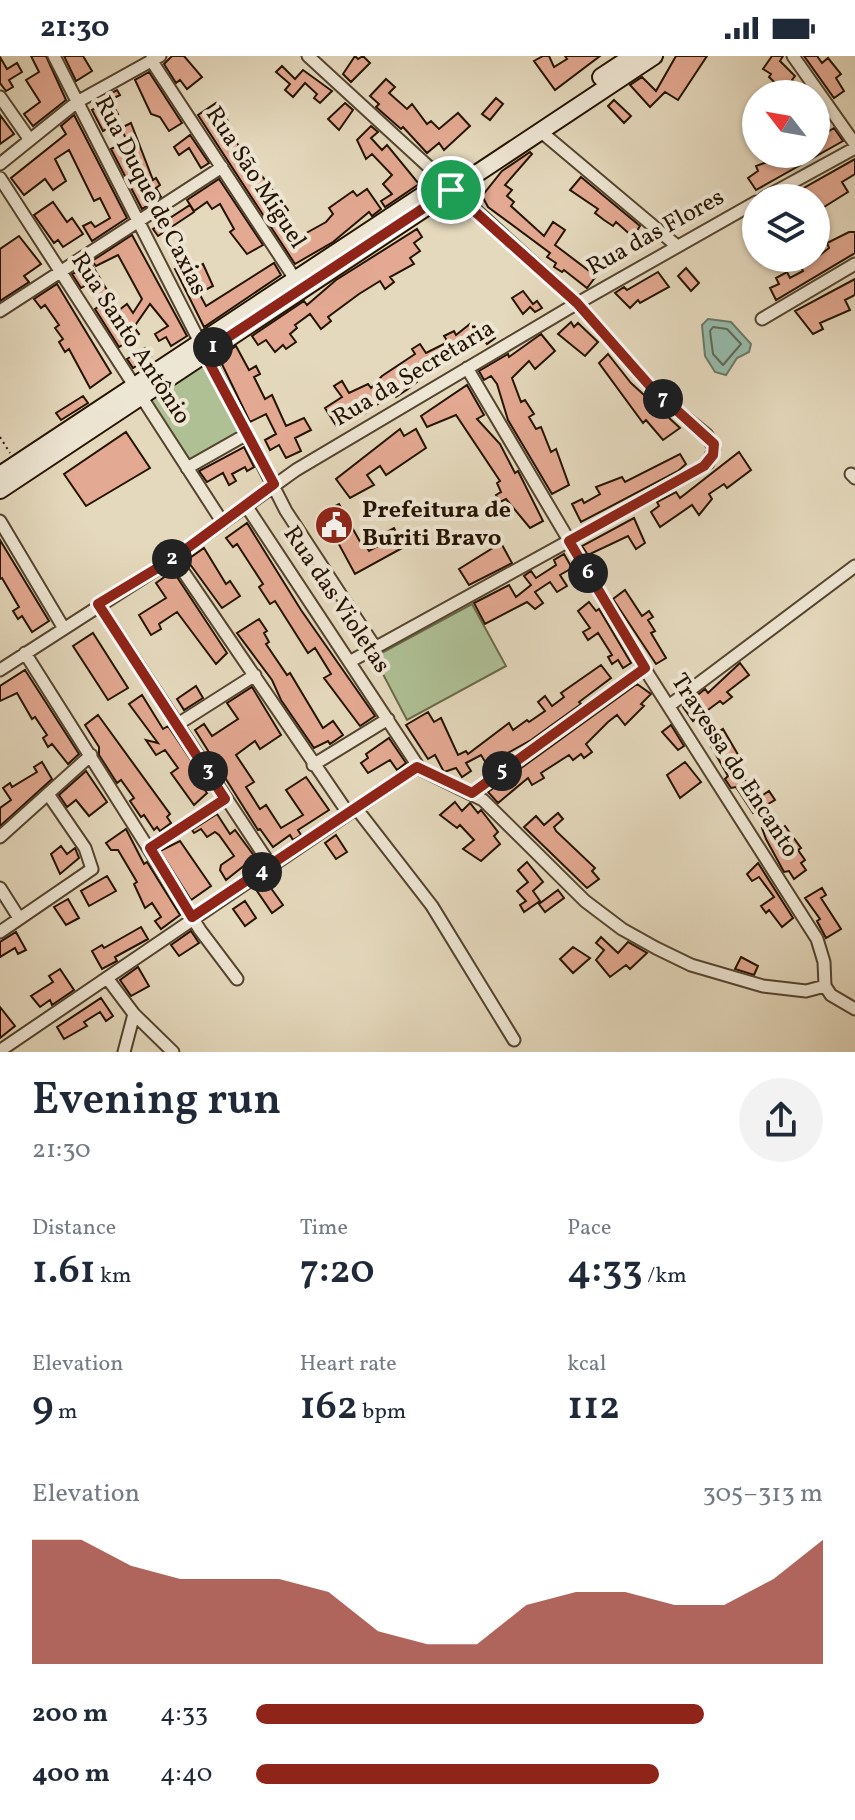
<!DOCTYPE html>
<html lang="en">
<head>
<meta charset="utf-8">
<style>
  :root { --surface:#fff; --page:#f2f2f3; --text:#1f2937; --muted:#747a83; --accent:#8f2418 }
  body { margin:0; font-family:Vollkorn,serif; background:var(--page); color:var(--text); height:100vh; display:flex; flex-direction:column; font-size:30px; white-space:nowrap }
  * { box-sizing:border-box; margin:0 }
  p { font-size:26px; color:var(--muted) }
  .icon { flex:none; width:44px; height:44px; fill:none; stroke:currentColor; stroke-width:2; stroke-linecap:round; stroke-linejoin:round }
  .map { position:relative; height:996px; overflow:hidden }
  .panel { display:flex; flex-direction:column; background:var(--surface); flex:1 }
  .panel>* { flex:none }
  .needle { width:52px; rotate:301deg }
  .buttons { position:absolute; left:742px; top:24px; display:grid; gap:16px }
  .buttons a { display:grid; place-items:center; width:88px; height:88px; border-radius:50%; background:var(--surface); box-shadow:0 2px 6px #0004; font-size:40px }
  .pin { position:absolute; display:grid; place-items:center; width:68px; height:68px; color:#fff; margin:-34px; border:4px solid #fff; border-radius:50%; box-shadow:0 2px 8px #0007 }
  .km { position:absolute; width:40px; height:40px; margin:-20px; border-radius:50%; background:#222; color:#fff; font-size:22px; line-height:40px; text-align:center }
  .round { display:grid; place-items:center; flex:none; width:84px; height:84px; border-radius:42px; background:var(--page) }
  .overview { display:flex; align-items:center; justify-content:space-between; height:136px; padding:0 32px }
  h1 { font-size:44px; font-weight:600; line-height:60px }
  .stats { display:grid; grid-template-columns:repeat(3,1fr); gap:12px; height:136px; padding:8px 32px }
  .stats div { display:grid; align-content:center }
  .stats b { font-size:40px; font-weight:600 }
  .stats small { font-size:22px; font-weight:400 }
  .stats p { font-size:22px }
  .chart { height:224px; padding:16px 32px }
  .chart p { display:flex; justify-content:space-between }
  .chart svg { width:100%; height:144px; margin-top:8px; fill:var(--accent); opacity:.7 }
  ul { padding:0 32px; list-style:none; font-size:26px }
  li { display:grid; grid-template-columns:128px 96px 1fr; align-items:center; height:60px }
  li i { height:20px; border-radius:10px; background:var(--accent) }
  .status { display:flex; justify-content:space-between; align-items:center; height:56px; padding:0 40px; background:var(--surface); direction:ltr }
  .status svg { height:22px; fill:currentColor }
  .map>svg:first-child { display:block }
  .green { fill:#afc095; stroke:#6a6a4a; stroke-width:2 }
  .water { fill:#97bbac; stroke:#697867; stroke-width:2 }
  .lines { fill:none; stroke-linecap:round; stroke-linejoin:round }
  .shore { stroke:#5e6756; stroke-width:2 }
  .building { fill:#e4a992; stroke:#241300; stroke-width:2 }
  .street-casing { stroke:#54442f; stroke-width:15 }
  .secondary-casing { stroke:#241300; stroke-width:20 }
  .path { stroke:#241300; stroke-width:2; stroke-dasharray:2 4; stroke-linecap:butt }
  .street { stroke:#eee6d4; stroke-width:11 }
  .secondary { stroke:#eee6d4; stroke-width:16 }
  .route-casing { stroke:#fff; stroke-width:16 }
  .route { stroke:#8f2418; stroke-width:10 }
  .labels { text-anchor:middle; dominant-baseline:central; stroke-width:8; stroke-linejoin:round; paint-order:stroke }
  .street-label { font-size:24px; fill:#241300; stroke:#eee6d4 }
  .poi-label { font-size:24px; font-weight:bold; fill:#241300; stroke:#eee6d4; text-anchor:start }
</style>
</head>
<body>
<div class="status"><b>21:30</b><svg viewBox="0 0 49 12"><path d="M0 12V9h3v3zM5 12V6h3v6zM10 12V3h3v9zM15 12V0h3v12zM26 1h20v11H26zM47 4h2v5h-2z"/></svg></div>
<div class="map">
<svg width="855" height="996" viewBox="0 0 855 996">
  <rect width="100%" height="100%" fill="#e5d9bd"/>
  <filter id="stains"><feTurbulence type="fractalNoise" baseFrequency=".0025" numOctaves="4"/><feColorMatrix values="0 0 0 0 .2 0 0 0 0 .09 0 0 0 0 .02 0 0 0 .5 -.17"/></filter>
  <radialGradient id="worn" r=".72"><stop offset=".6" stop-color="#630" stop-opacity="0"/><stop offset="1" stop-color="#630" stop-opacity=".3"/></radialGradient>
  <path class="green" d="M202 305 240 375 189 405 147 341Z
    M472 548 506 610 407 664 374 601Z"/>
  <path class="water" d="M708 263 731 266 751 288 749 296 737 302 726 319 715 316 705 300 702 269Z"/>
  <g class="lines">
    <path class="shore" d="M713 271 727 273 741 288 723 309 713 298 710 275Z"/>
  </g>
  <path class="building" d="M31 0H46L66 44 33 70 24 58 40 46 26 24 39 16Z
    M64 0H83L92 15 76 25Z
    M172 0H184L202 21 187 33 180 24 176 27 164 8Z
    M355 0 358 3 363 0 370 7 351 26 343 18Z
    M543 0H549L554 11 567 3 565 0H600L555 34 534 5Z
    M676 0H707L678 44 665 36 650 51 630 29 642 21 656 35Z
    M772 0H783L780 5 795 20 792 24 809 38H787L769 21 771 18 763 13Z
    M804 0H817L822 7 828 2 841 18 836 22 844 35 834 42Z
    M0 1 7 13 17 7 22 16 9 24 13 31 6 35 0 27Z
    M282 10 295 23 303 14 332 35 320 47 314 42 317 38 305 27 293 41 285 34 290 28 276 16Z
    M149 16 182 67 169 75 160 61 151 58 135 24Z
    M386 23 395 31 389 37 407 53 412 48 427 68 431 65 439 73 458 57 470 70 444 94 439 87 427 97 403 71 401 73 376 51 379 48 370 40Z
    M117 34 120 39 110 44 118 58 113 60 117 67 103 75 92 54 96 52 93 47Z
    M496 42 503 48 490 64 482 58Z
    M614 44 631 60 624 67 608 50Z
    M216 47 228 65 223 69 288 154 284 157 299 181 326 166 333 158 329 152 353 135 357 140 367 133 381 153 372 160 369 156 333 186 295 208 198 59Z
    M345 47 353 54 339 74 328 63Z
    M0 59 14 78 0 88Z
    M74 59 127 162 92 185 83 170 91 166 95 171 110 162 100 142 94 145 69 94 55 103 66 125 53 134 45 123 24 139 11 122 66 78 61 70Z
    M131 67 153 124 156 122 160 129 156 132 161 141 142 153 111 93 127 85 121 72Z
    M371 70 378 76 371 82 382 94 387 89 419 128 385 151 381 145 392 138 383 128 392 119 372 98 366 103 357 84Z
    M834 72 843 85 756 134 748 122 758 115 756 110 790 98H816V83Z
    M190 79 209 107 201 112 189 92 179 99 174 91Z
    M530 96 532 98 505 129 512 134 507 140 514 146 511 150 544 180 553 166 565 174 555 189 588 214 592 209 600 215 587 232 564 214 562 216 554 211 556 207 547 201 550 197 488 151 482 140 502 115Z
    M855 103V118L842 126 848 136 816 156V142H786Z
    M581 121 640 170 633 181 616 166 613 170 604 164 595 157 598 153 570 134Z
    M219 123 263 189 247 198 230 176 234 173 220 148 212 153 207 146 194 155 187 144Z
    M53 146 67 166 72 162 83 178 63 191 58 184 54 187 34 159Z
    M190 149 194 156 158 180 153 173Z
    M417 173 422 181 414 187 420 195 410 202 414 208 390 221 394 226 385 233 380 225 359 238 328 261 331 265 321 273 310 258 295 269 297 272 290 278 296 286 286 293 283 289 275 296 266 284 258 289 252 280 304 245 307 249 336 224Z
    M849 176H855V197L776 244 770 232 779 228 776 222 787 216 790 222 803 215 798 206 816 202 829 192 827 187Z
    M132 179 187 280 171 290 166 281 159 285 155 278 168 270 150 248 134 271 139 278 119 291 95 253 102 248 90 227 81 232 72 218 92 209 119 254 127 248 133 257 142 243 118 199 96 210 92 205Z
    M19 180 41 208 24 220 29 226 0 245V193Z
    M190 205 194 213 203 208 213 230 199 237 206 250 274 207 281 219 204 271 175 213Z
    M686 212 699 227 691 235 678 220Z
    M658 216 669 231 640 247 638 244 630 252 615 237 624 231 627 234Z
    M855 223V239L845 244 850 254 820 267 823 273 813 278 795 255Z
    M57 228 111 317 90 332 69 293 65 296 59 286 63 283 55 272 59 269 45 249 41 252 34 243Z
    M523 235 533 248 537 245 542 252 535 256 530 251 523 258 512 242Z
    M571 266 574 271 578 267 598 286 585 300 558 278Z
    M484 267 495 282 487 288 484 284 441 307 408 333 396 341 393 337 363 359 362 356 337 371 325 352 342 341 334 330 342 325 349 337 368 328 371 332 382 320 415 298 412 293 420 288 426 297 448 286 444 280 454 275 456 279 470 268 475 274Z
    M541 278 555 295 535 313 529 305 512 322 521 346 525 344 534 358 529 361 536 373 541 371 551 396 556 393 569 429 552 438 508 364 497 328 491 320 484 324 479 315 508 298 509 301Z
    M236 290 249 314 256 310 260 318 254 321 265 343 272 339 286 370 304 362 311 374 295 382 301 395 286 402 279 389 270 394 265 384 276 378 266 358 250 366 219 302Z
    M145 292 151 300 133 312 127 303Z
    M608 298 631 327 680 372 663 384 646 364 643 367 599 307Z
    M467 329 484 359 477 363 500 388 515 417 518 415 543 465 530 472 506 443 500 446 496 439 501 436 497 427 500 425 456 359 427 371 421 360Z
    M83 340 88 347 61 364 56 357Z
    M400 373 404 380 416 373 426 392 386 419 380 410 367 419 374 429 350 442 336 423Z
    M126 376 150 412 86 450 64 418Z
    M244 391 254 411 247 415 245 411 232 418 236 425 229 429 223 417 207 426 199 415Z
    M739 396 751 414 727 432 724 428 709 438 712 443 699 459 692 449 660 471 651 456 659 450 657 446 676 436 680 442Z
    M680 398 686 408 678 415 581 466 572 448 582 443 584 447 600 438 596 431 622 421 625 426Z
    M339 448 363 491 366 490 369 495 389 484 385 477 394 472 404 491 355 518 322 457Z
    M634 462 645 487 636 493 628 480 588 499 582 490Z
    M247 467 301 554 375 660 360 670 324 622 331 618 315 592 308 597 275 545 270 548 259 531 263 528 237 488 233 491 226 482Z
    M0 484 49 565 32 576 22 560 18 563 13 555 19 551 2 522 0 523Z
    M501 487 512 507 469 529 459 513Z
    M204 492 226 528 230 525 240 540 222 552 187 504Z
    M564 498 572 512 560 519 567 530 557 536 550 526 535 536 543 547 535 553 527 546 485 568 474 547 509 529 516 541 531 529 524 520 531 515 536 522 556 509 554 504Z
    M173 515 227 597 216 608 177 556 159 568 161 573 151 579 139 559 166 542 156 527Z
    M625 534 642 560 649 555 653 561 648 564 655 575 651 577 666 602 656 608 613 543Z
    M589 546 596 555 599 553 631 607 623 612 618 604 612 608 608 601 612 599 598 577 588 584 583 576 590 572 578 555Z
    M259 563 267 575 264 577 269 586 266 588 287 619 290 617 323 672 333 665 343 679 330 688 328 685 314 692 281 644 272 624 237 577Z
    M93 577 128 632 108 644 73 590Z
    M740 607 749 619 727 636 732 641 723 648 720 645 693 665 683 651 705 633 708 637Z
    M601 609 611 622 579 646 581 648 531 684 495 704 497 707 489 712 481 699 466 707 471 715 462 721 456 712 444 716 435 699 428 703 406 669 428 656 434 666 441 662 458 699 466 695 468 698 509 667 513 674 527 664 529 666 545 655 538 646 545 640 552 650 564 641 561 637Z
    M25 614 79 698 68 708 52 688 48 691 43 682 47 679 35 661 32 663 17 637 0 645V630Z
    M637 628 651 638 641 648 644 650 625 669 617 659 608 666 586 688 592 696 584 702 581 698 573 704 569 699 541 717 544 722 532 729 528 722 498 747 488 736Z
    M196 630 203 642 184 654 177 643Z
    M252 631 281 679 260 693 255 685 236 699 254 726 246 731 260 753 266 749 281 772 303 759 286 734 306 721 329 754 298 774 301 779 293 784 290 779 273 791 260 773 258 774 195 674 204 668 212 680 238 663 227 647Z
    M142 639 163 673 168 670 201 719 196 722 207 737 194 749 171 717 178 712 165 694 156 699 146 684 158 687 129 648Z
    M98 659 170 758 167 761 171 767 160 775 157 771 154 774 144 759 141 761 130 745 134 742 121 724 117 727 99 699V691L85 669Z
    M671 669 684 690 678 694 662 676Z
    M723 673 740 702 734 706 751 733 760 741 769 735 775 744 753 757 736 731 731 732 725 723 728 720 707 683Z
    M389 682 406 707 397 714 390 704 368 717 361 707 368 702 366 698Z
    M42 706 52 723 0 770V752L11 744 3 732 10 727 12 731 37 716 34 711Z
    M685 706 701 726 680 742 667 719Z
    M86 715 107 746 89 760 76 744 67 751 59 739Z
    M455 746 462 755 470 747 478 757 481 754 498 776 494 780 500 788 481 805 463 793 474 784 460 769 457 772 440 759Z
    M558 757 563 763 554 771 556 775 595 812 592 815 599 823 587 832 524 771 536 760 544 769Z
    M217 758 230 778 235 774 255 801 226 824 220 814 221 809 234 800 219 779 215 776 207 781 201 773 194 777 192 774Z
    M773 765 779 774 785 770 801 792 798 794 805 804 801 807 806 814 794 823 789 815 784 816 766 783 762 772Z
    M126 773 144 808 147 806 180 859 161 873 155 865 161 861 152 847 145 852 134 828 137 826 118 794H111L106 787Z
    M336 779 347 796 336 803 325 787Z
    M180 785 211 830 191 844 160 795Z
    M61 790 67 798 75 792 79 802 60 818 51 798Z
    M527 806 543 826 533 835 540 845 524 856 520 849 526 845 517 835 528 826 518 814Z
    M758 807 793 862 782 871 769 854 766 857 761 850 774 841 759 821 752 825 747 818Z
    M107 820 116 835 89 850 81 835Z
    M268 828 283 849 272 857 257 835Z
    M822 832 826 839 821 842 841 873 826 882 817 865 820 863 805 842Z
    M558 834 564 842 545 856 539 848Z
    M68 843 79 862 66 869 54 851Z
    M245 845 256 862 245 870 233 853Z
    M141 871 148 883 115 901 117 905 102 913 92 895 102 889 104 892Z
    M191 875 199 887 179 900 171 889Z
    M16 876 26 894 18 898 15 892 0 901V886Z
    M601 881 618 897 628 886 647 897 630 913 626 909 610 921 596 904 604 894 596 887Z
    M573 891 590 902 573 917 560 903Z
    M741 901 758 910 754 919 735 913Z
    M138 911 149 930 131 940 120 924Z
    M60 913 74 934 52 949 50 944 40 951 31 940 53 926 49 920Z
    M101 942 113 960 106 965 100 956 84 966 87 970 64 983 57 971Z
    M0 951 15 970 0 982Z"/>
  <g class="lines">
    <defs>
      <path id="street" d="M54 0 286 455 375 591
        M308 0 577 247 659 340 707 379 714 393 708 407 694 416 351 605
        M793 0 855 88
        M151 4 295 223
        M0 41 30 84
        M539 74 677 190
        M0 108 77 46 160 0
        M0 122 223 467
        M764 142 855 92
        M0 255 222 111
        M762 263 855 208
        M467 312 648 618 817 883 824 906 825 930
        M187 412 247 378
        M851 418 855 422
        M247 451 420 713 483 744 585 845 622 873 656 892 691 909 763 930 806 935 825 930
        M0 465 63 571
        M174 502 348 757
        M98 548 271 810
        M25 597 200 874 237 923
        M0 614 174 502 296 414 569 252 756 146
        M670 649 855 510
        M178 668 255 619
        M313 709 388 663
        M472 737 645 612
        M356 752 432 850 514 984
        M0 781 91 699
        M150 792 225 743
        M0 832 19 862
        M0 876 92 813 85 792 48 738
        M107 922 134 958 173 996
        M825 930 831 939 855 953
        M1 994 417 711
        M124 996 134 958"/>
      <path id="secondary" d="M601 21 633 0
        M0 419 458 116
        M0 434 654 0"/>
    </defs>
    <use href="#street" class="street-casing"/>
    <use href="#secondary" class="secondary-casing"/>
    <path class="path" d="M0 381 10 397"/>
    <use href="#street" class="street"/>
    <use href="#secondary" class="secondary"/>
  </g>
  <g class="lines">
    <defs>
      <path id="route" d="M451 134 577 247 650 330 714 388 713 399 704 410 569 485 645 612 472 737 417 711 192 861 150 792 225 743 98 548 174 502 274 428 204 297Z"/>
    </defs>
    <use href="#route" class="route-casing"/>
    <use href="#route" class="route"/>
  </g>
  <defs>
    <symbol id="civic-disc" viewBox="-11 -11 22 22"><circle r="9.5" fill="#8f2418" stroke="#eee6d4"/><path d="M-.6-6.5H3V-4.5H.6V-3L4-1V1h2V6H-6V1h2V-1L-.6-3ZM-1.2 2.5V6h2.4V2.5Z" fill="#fff"/></symbol>
  </defs>
  <g fill-rule="evenodd">
    <use href="#civic-disc" x="312" y="447" width="44" height="44"/>
  </g>
  <g class="labels">
    <g class="street-label">
      <text transform="translate(255 122) rotate(57)">Rua São Miguel</text>
      <text transform="translate(150 140) rotate(63)">Rua Duque de Caxias</text>
      <text transform="translate(656 177) rotate(-29)">Rua das Flores</text>
      <text transform="translate(130 283) rotate(57)">Rua Santo Antônio</text>
      <text transform="translate(414 318) rotate(-31)">Rua da Secretaria</text>
      <text transform="translate(336 544) rotate(56)">Rua das Violetas</text>
      <text transform="translate(734 710) rotate(57)">Travessa do Encanto</text>
    </g>
    <g class="poi-label">
      <text x="362" y="455">Prefeitura de<tspan x="362" dy="28">Buriti Bravo</tspan></text>
    </g>
  </g>
  <rect width="100%" height="100%" filter="url(#stains)"/>
  <rect width="100%" height="100%" fill="url(#worn)"/>
</svg>
<div class="buttons">
<a><svg class="needle" viewBox="-14 -14 28 28"><path d="M0-13l5 13h-10z" fill="#e53935"/><path d="M0 13l5-13h-10z" fill="#747a83"/></svg></a>
<a><svg class="icon" aria-label="layers" viewBox="0 0 24 24"><path d="M12 4l9 5-9 5-9-5zM3 14l9 5 9-5"/></svg></a>
</div>
<div class="pin" style="left:451px;top:134px;background:#1e9e55"><svg class="icon" aria-label="arrive" viewBox="0 0 24 24"><path d="M6 21V4h12l-3 4 3 4H6"/></svg></div>
<b class="km" style="left:213px;top:291px">1</b>
<b class="km" style="left:172px;top:503px">2</b>
<b class="km" style="left:208px;top:715px">3</b>
<b class="km" style="left:262px;top:816px">4</b>
<b class="km" style="left:502px;top:715px">5</b>
<b class="km" style="left:588px;top:517px">6</b>
<b class="km" style="left:663px;top:343px">7</b>
</div>
<section class="panel">
<div class="overview"><div><h1>Evening run</h1><p>21:30</p></div><a class="round"><svg class="icon" aria-label="share" viewBox="0 0 24 24"><path d="M12 15V3M7 8l5-5 5 5M5 13v7h14v-7"/></svg></a></div>
<div class="stats">
<div><p>Distance</p><b>1.61<small> km</small></b></div>
<div><p>Time</p><b>7:20</b></div>
<div><p>Pace</p><b>4:33<small> /km</small></b></div>
</div>
<div class="stats">
<div><p>Elevation</p><b>9<small> m</small></b></div>
<div><p>Heart rate</p><b>162<small> bpm</small></b></div>
<div><p>kcal</p><b>112</b></div>
</div>
<div class="chart"><p><span>Elevation</span>305–313 m</p>
<svg viewBox="0 0 160 44" preserveAspectRatio="none"><path d="M0 44V6L10 6L20 14L30 18L40 18L50 18L60 22L70 34L80 38L90 38L100 26L110 22L120 22L130 26L140 26L150 18L160 6V44z"/></svg>
</div>
<ul>
<li><b>200 m</b>4:33<i style="width:79%"></i></li>
<li><b>400 m</b>4:40<i style="width:71%"></i></li>
</ul>
</section>
</body>
</html>
